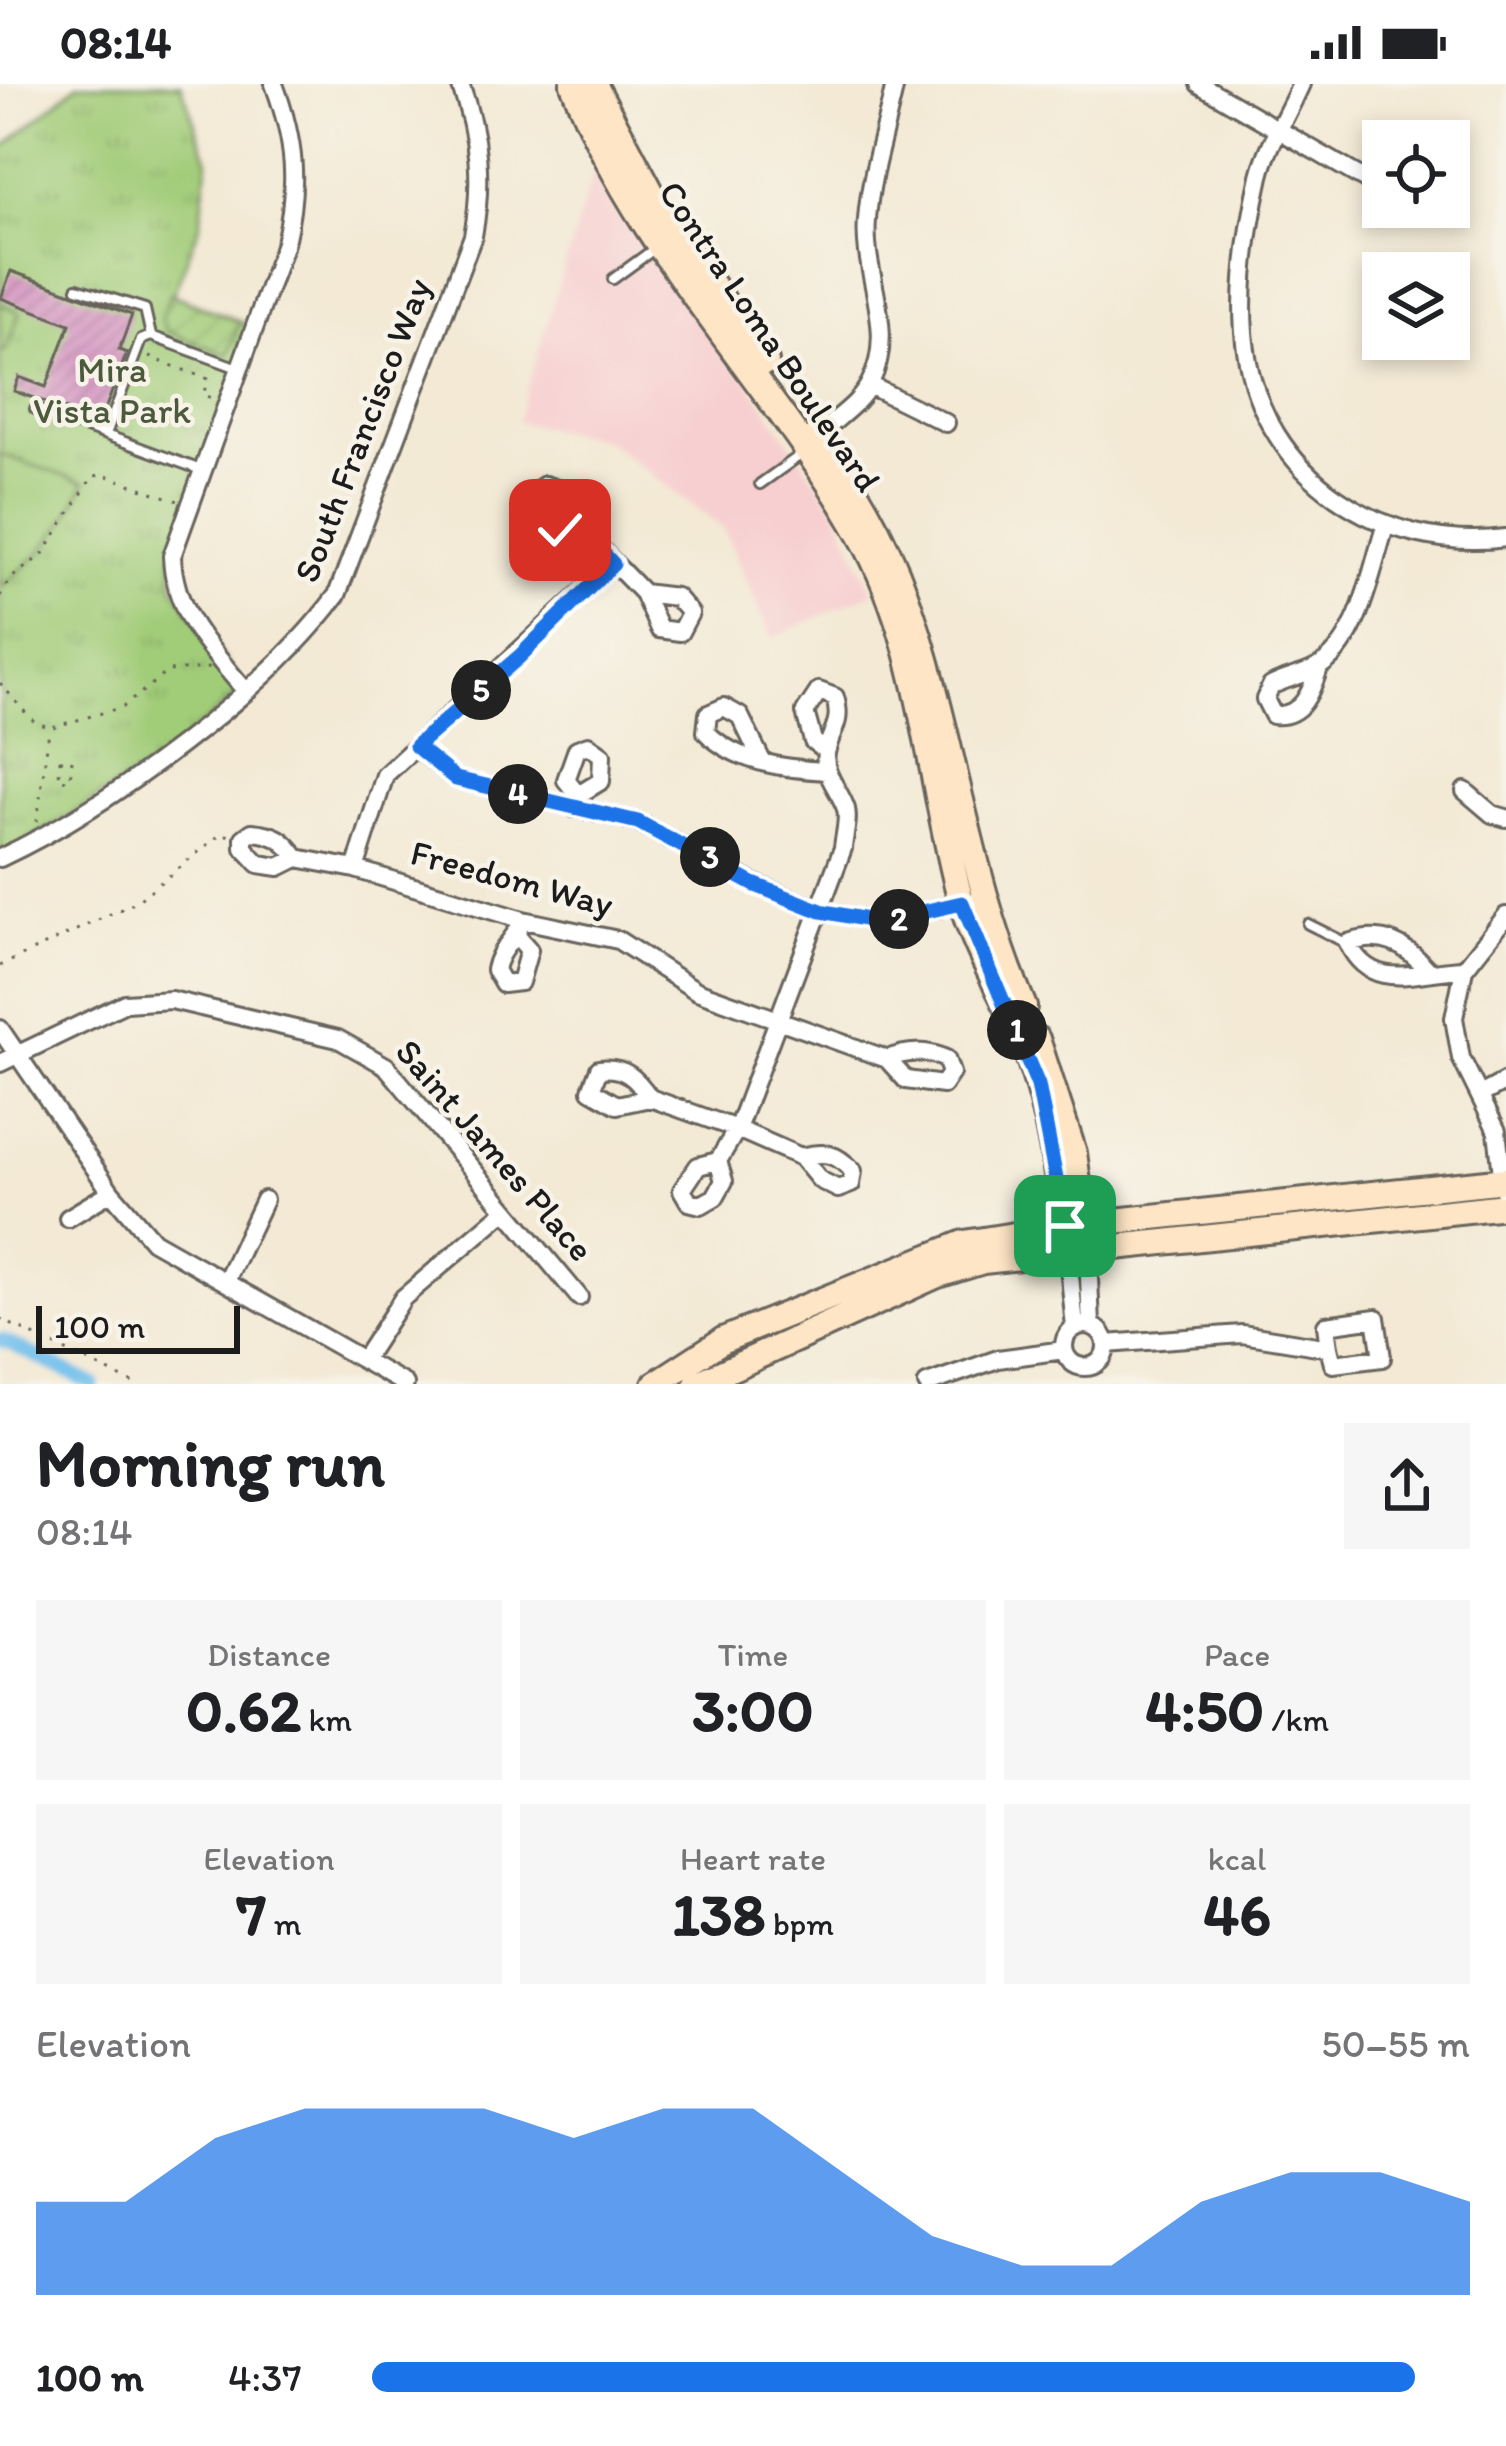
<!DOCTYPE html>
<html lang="en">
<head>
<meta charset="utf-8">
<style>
  :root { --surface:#fff; --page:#f6f6f6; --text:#202124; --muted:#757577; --accent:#1a73e8 }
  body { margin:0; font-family:Itim,sans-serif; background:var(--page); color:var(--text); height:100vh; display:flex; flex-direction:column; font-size:45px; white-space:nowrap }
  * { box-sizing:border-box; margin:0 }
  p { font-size:39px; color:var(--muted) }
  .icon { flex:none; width:66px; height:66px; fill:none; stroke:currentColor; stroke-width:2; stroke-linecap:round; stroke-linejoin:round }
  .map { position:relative; height:1300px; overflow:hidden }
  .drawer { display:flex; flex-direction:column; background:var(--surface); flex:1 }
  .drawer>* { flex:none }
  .controls { position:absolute; left:1362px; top:36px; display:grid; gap:24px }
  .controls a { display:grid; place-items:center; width:108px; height:108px; border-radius:0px; background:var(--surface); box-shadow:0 6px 18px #0003; font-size:60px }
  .scale { position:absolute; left:36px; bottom:30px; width:204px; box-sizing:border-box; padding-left:12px; border:6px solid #1c1c1c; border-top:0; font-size:33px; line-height:42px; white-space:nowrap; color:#1c1c1c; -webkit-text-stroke:9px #f7f3e8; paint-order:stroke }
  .pin { position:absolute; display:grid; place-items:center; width:102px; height:102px; color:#fff; margin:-51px; border-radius:24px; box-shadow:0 6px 18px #0006 }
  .km { position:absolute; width:60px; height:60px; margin:-30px; border-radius:50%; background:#222; color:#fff; font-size:33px; line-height:60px; text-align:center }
  .round { display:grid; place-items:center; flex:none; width:126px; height:126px; border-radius:0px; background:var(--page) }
  .head { display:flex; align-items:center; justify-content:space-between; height:204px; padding:0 36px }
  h1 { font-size:66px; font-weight:800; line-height:90px }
  .metrics { display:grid; grid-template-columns:repeat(3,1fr); gap:18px; height:204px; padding:12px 36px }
  .metrics div { display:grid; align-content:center; border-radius:0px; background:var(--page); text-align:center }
  .metrics b { font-size:60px; font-weight:800 }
  .metrics small { font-size:33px; font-weight:400 }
  .metrics p { font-size:33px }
  .chart { height:336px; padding:24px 36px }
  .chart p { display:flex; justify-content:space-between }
  .chart svg { width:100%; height:216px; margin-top:12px; fill:var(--accent); opacity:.7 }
  ul { padding:0 36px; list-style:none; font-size:39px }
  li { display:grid; grid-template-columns:192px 144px 1fr; align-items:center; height:90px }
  li i { height:30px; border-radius:15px; background:var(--accent) }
  .status { display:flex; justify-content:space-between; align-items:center; height:84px; padding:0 60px; background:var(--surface); direction:ltr }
  .status svg { height:33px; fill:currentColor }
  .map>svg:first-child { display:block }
  .built { fill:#f7cfd0 }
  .park { fill:url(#park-tufts); stroke:#5e744a; stroke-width:3 }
  .garden { fill:url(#garden-furrows); stroke:#5e744a; stroke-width:3 }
  .pitch { fill:#a1cc78; stroke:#5e744a; stroke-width:3 }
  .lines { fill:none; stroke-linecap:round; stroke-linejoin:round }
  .canal { stroke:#72c0ec; stroke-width:14 }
  .building { fill:url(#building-hatch) }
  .service-casing { stroke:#67645c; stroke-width:14 }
  .minor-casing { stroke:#67645c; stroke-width:22 }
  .secondary-casing { stroke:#67645c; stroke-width:30 }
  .path { stroke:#67645c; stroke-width:3; stroke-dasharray:3 9; stroke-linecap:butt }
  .service { stroke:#fff; stroke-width:8 }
  .minor { stroke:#fff; stroke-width:16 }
  .secondary { stroke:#fee5c5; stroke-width:24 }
  .route-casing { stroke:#fff; stroke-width:24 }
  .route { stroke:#1a73e8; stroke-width:15 }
  .labels { text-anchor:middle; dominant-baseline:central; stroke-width:9; stroke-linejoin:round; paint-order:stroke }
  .street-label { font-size:36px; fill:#1c1c1c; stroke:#f7f3e8 }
  .park-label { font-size:36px; fill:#4b5a3c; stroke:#f7f3e8 }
</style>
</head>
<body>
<div class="status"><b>08:14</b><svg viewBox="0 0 49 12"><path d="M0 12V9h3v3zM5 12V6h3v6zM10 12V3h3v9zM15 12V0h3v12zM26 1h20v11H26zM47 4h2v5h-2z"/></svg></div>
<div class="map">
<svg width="1506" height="1300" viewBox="0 0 1506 1300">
  <defs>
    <pattern id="park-tufts" width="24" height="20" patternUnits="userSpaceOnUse" patternTransform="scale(3)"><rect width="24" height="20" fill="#a1cc78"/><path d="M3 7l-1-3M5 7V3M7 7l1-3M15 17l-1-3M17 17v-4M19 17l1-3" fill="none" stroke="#8aaf67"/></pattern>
    <pattern id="garden-furrows" width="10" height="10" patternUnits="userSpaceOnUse" patternTransform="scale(3)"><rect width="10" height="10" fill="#a1cc78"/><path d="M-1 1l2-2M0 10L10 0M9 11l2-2" fill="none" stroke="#8aaf67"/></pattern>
    <pattern id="building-hatch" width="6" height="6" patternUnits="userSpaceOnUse" patternTransform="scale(3)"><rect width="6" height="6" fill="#d18abe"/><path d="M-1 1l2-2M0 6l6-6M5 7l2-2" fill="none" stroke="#a9709a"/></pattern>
  </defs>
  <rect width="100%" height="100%" fill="#f7f3e8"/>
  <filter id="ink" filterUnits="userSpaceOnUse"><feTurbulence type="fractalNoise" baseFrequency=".00833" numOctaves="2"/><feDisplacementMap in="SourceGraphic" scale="24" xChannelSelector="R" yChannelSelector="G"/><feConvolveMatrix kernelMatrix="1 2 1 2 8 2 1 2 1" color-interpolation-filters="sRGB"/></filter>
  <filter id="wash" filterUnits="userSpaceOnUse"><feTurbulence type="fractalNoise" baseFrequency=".004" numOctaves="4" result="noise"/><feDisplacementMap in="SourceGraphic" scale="48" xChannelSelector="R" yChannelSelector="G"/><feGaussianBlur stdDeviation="2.7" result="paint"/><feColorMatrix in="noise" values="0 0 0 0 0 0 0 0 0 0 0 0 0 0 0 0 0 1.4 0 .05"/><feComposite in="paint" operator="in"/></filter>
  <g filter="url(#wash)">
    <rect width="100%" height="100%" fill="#f3e9d4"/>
    <path class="built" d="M596 78 837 427 873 508 772 554 724 445 606 356 517 338Z"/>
    <path class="park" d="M78 0H181L208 77 200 141 173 211 255 243 172 472 173 501 244 605 164 673 0 774V66Z"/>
    <path class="garden" d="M170 210 240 238 227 271 166 247 161 234Z"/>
    <path class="pitch" d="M0 220 20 228 5 268 0 266Z
      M0 370 85 399 65 437 37 472 0 504Z"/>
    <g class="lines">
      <path class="canal" d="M0 1255 93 1300"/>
    </g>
    <g id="blocks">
      <path class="building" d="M11 187 132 231 119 266 127 269 100 338 14 307 19 293 46 303 70 240 1 214Z"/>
    </g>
  </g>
  <g filter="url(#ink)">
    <use href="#blocks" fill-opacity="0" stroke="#67645c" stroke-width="3"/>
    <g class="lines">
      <defs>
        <path id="service" d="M613 195 654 165
          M77 204 145 225 151 252 238 284
          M35 325 201 386
          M106 350 141 256 151 252
          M760 400 802 370
          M1308 840 1346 859"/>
        <path id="minor" d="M1199 0 1371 99
          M1301 0C1288 30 1268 60 1260 92 1248 145 1238 212 1246 266 1264 393 1383 470 1506 454
          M869 301 946 339
          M813 359C829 336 856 326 870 299 898 245 862 192 867 136 870 91 886 44 895 0
          M581 445 560 446 532 432 530 411 545 401 563 407 581 445 643 509 659 545 680 548 690 529 676 513 643 509
          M1319 584C1311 608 1302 634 1273 631L1265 615 1271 602C1287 593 1308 591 1323 580 1360 554 1372 484 1385 443
          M244 605C209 563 174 529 172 472L285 159C299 100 295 57 274 0
          M416 663 456 695 638 738 753 799 821 827 879 838 969 817
          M762 677 740 632 724 623 708 630 706 648C736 679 787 685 827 687
          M1465 707 1492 730 1506 734
          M574 724 578 711 601 697 602 671 588 661 577 665 566 696 578 711
          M0 774C111 722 264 609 337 511L473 152C483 97 479 52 460 0
          M297 774C284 755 275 750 252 748L244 754V764L259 780 279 783 297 774 355 785 523 836 618 856 697 907 887 975 906 996 943 1001 951 989 946 975C926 966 908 967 887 975
          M355 785 385 691 613 480
          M517 852 529 866 520 898 503 900 495 886C499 864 515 856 523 836
          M1428 886C1405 859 1382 848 1348 859 1372 910 1418 886 1464 885
          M0 945 111 1108 153 1157 405 1300
          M0 979 125 919 171 916 338 955 386 982 579 1213
          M1480 1011 1506 997
          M650 1014C636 994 625 982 599 985L591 1006 617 1021 650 1014 737 1045 801 1073 820 1096 838 1105 851 1100 853 1087C836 1069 825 1067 801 1073
          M718 1077 724 1097 715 1113 701 1121 689 1118 682 1106 698 1082 718 1077 737 1045 843 764C844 752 849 736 846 725 840 706 822 690 826 669 831 645 843 640 835 613L819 607 805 628 813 657 826 667
          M1504 1107 1497 1047 1461 974 1454 934 1464 885 1506 832
          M68 1134 111 1108
          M1088 1169 1091 1242
          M1068 1171 1075 1244
          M226 1197 264 1116
          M1064 1262a21 21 0 1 1 42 0a21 21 0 1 1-42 0Z
          M1106 1260 1242 1250 1329 1264 1333 1280 1382 1274 1376 1234 1326 1241 1329 1264
          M363 1276 403 1214 506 1126
          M927 1300 998 1275 1064 1266"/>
        <path id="secondary" d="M573 0C636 167 773 297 860 450 923 560 928 697 961 817 975 867 1004 911 1023 959 1050 1027 1059 1099 1068 1171
          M594 0 664 132 766 278
          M818 350C853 400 884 451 905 510 954 645 966 789 1024 923
          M1037 955 1074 1069 1088 1169
          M655 1300 723 1256 964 1159 1085 1140 1506 1096
          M697 1300 935 1192 983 1177 1506 1122"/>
      </defs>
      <use href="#service" class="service-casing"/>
      <use href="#minor" class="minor-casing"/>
      <use href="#secondary" class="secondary-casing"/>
      <path class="path" d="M149 273 208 295 203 311 215 315
        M0 512 10 495 43 470 93 392 104 391 178 417
        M0 599 31 635 49 644 123 623 168 587 209 584
        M60 676H72L70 696 59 695Z
        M37 738 49 646
        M0 882 136 818 221 750 231 752
        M0 1235 135 1300"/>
      <use href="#service" class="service"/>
      <use href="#minor" class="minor"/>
      <use href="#secondary" class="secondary"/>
    </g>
  </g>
  <g class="lines" filter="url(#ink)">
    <defs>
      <path id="route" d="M560 446H581L613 480 519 573 416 662 456 695 638 738 753 800 821 827 879 838 962 819 1038 1001 1065 1142"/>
    </defs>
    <use href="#route" class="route-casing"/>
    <use href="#route" class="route"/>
  </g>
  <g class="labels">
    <g class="street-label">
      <text transform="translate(770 252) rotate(56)">Contra Loma Boulevard</text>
      <text transform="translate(362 346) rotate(-69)">South Francisco Way</text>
      <text transform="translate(512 794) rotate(15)">Freedom Way</text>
      <text transform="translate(495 1066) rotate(49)">Saint James Place</text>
    </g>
    <g class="park-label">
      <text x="112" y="285">Mira<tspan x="112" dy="41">Vista Park</tspan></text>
    </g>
  </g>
</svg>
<div class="controls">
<a><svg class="icon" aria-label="locate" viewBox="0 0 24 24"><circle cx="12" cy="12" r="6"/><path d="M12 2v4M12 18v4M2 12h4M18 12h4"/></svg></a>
<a><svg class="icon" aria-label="layers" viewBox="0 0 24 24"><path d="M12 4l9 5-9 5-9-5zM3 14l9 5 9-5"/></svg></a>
</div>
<div class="scale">100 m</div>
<div class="pin" style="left:1065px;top:1142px;background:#1e9e55"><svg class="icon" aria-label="arrive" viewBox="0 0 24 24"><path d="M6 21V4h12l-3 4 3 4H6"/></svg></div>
<div class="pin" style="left:560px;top:446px;background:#d93025"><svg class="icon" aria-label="check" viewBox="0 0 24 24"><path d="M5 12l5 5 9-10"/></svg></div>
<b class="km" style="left:1017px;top:946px">1</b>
<b class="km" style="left:899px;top:835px">2</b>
<b class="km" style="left:710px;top:773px">3</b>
<b class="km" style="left:518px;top:710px">4</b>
<b class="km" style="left:481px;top:606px">5</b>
</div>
<section class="drawer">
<div class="head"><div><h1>Morning run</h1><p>08:14</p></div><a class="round"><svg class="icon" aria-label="share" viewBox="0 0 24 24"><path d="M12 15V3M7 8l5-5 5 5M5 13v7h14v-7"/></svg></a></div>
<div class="metrics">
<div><p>Distance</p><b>0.62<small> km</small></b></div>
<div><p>Time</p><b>3:00</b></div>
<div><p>Pace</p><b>4:50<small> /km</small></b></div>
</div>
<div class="metrics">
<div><p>Elevation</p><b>7<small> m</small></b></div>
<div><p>Heart rate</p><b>138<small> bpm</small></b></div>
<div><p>kcal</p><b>46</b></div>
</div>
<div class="chart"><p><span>Elevation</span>50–55 m</p>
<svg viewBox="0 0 160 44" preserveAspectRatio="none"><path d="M0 44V25L10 25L20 12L30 6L40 6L50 6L60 12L70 6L80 6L90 19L100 32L110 38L120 38L130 25L140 19L150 19L160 25V44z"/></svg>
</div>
<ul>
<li><b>100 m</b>4:37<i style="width:95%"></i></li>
</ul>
</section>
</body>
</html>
